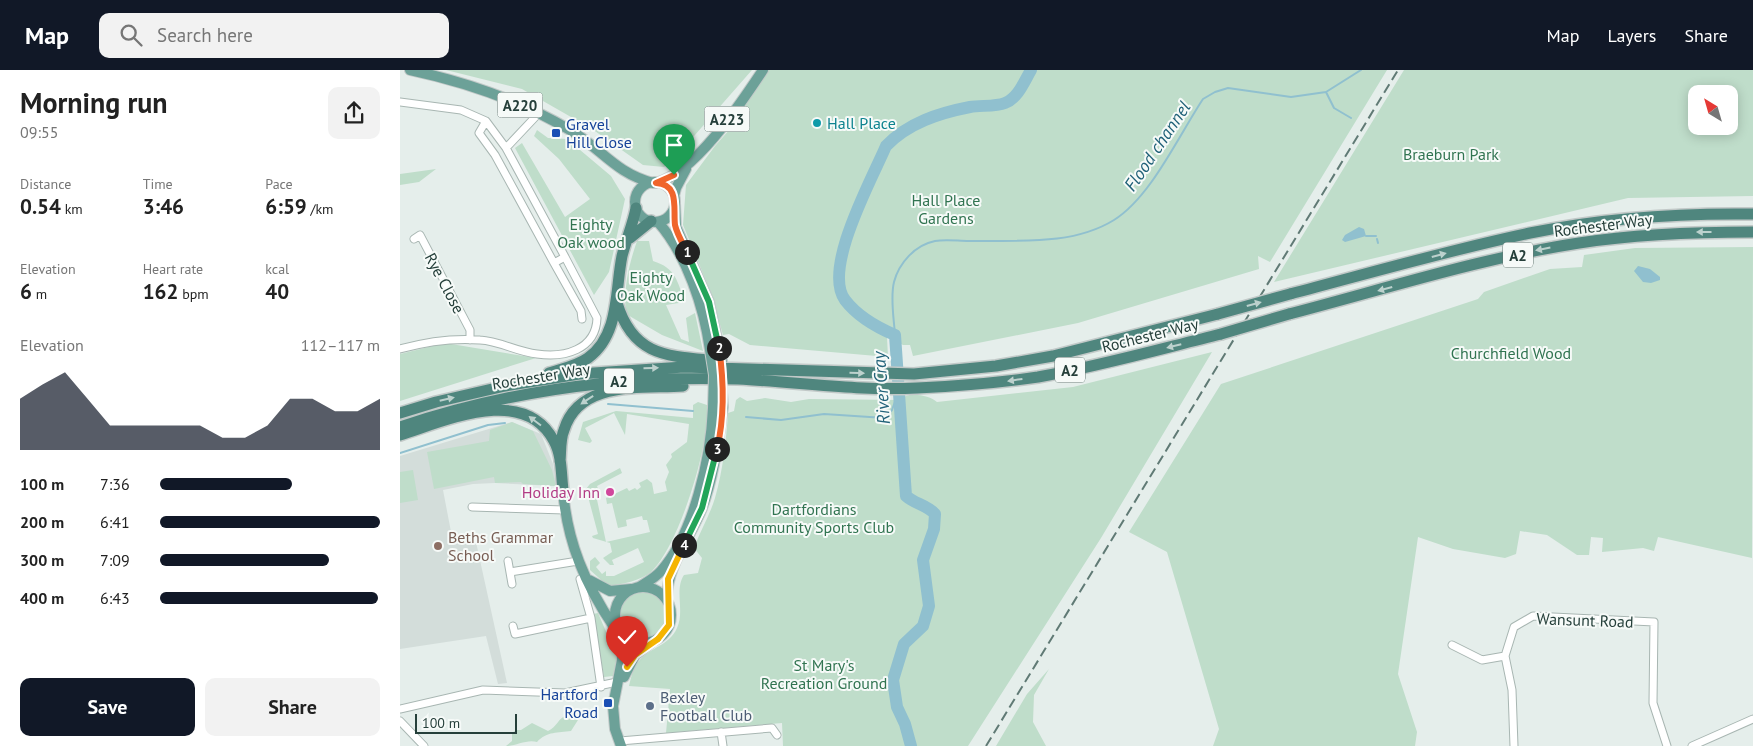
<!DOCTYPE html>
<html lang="en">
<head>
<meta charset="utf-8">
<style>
  :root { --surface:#fff; --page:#f2f2f2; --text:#222; --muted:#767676; --accent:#111827 }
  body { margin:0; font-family:"PT Sans",sans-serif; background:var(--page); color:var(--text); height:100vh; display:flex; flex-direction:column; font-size:19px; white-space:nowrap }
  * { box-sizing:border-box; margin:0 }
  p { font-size:16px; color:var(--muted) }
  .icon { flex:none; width:28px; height:28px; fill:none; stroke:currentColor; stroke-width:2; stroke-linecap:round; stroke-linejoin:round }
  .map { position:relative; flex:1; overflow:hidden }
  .panel { display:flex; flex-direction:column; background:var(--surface); width:400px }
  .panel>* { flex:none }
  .needle { width:32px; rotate:323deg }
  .controls { position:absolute; left:1288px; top:15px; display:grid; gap:10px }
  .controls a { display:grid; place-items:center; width:50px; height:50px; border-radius:10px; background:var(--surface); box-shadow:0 2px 12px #0003; font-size:25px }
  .scale { position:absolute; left:15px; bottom:12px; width:102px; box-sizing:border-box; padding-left:5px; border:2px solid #253f3a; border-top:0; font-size:14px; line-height:18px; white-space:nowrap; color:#253f3a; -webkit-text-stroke:4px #f6faf8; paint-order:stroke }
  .pin { position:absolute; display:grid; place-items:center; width:42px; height:42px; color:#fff; margin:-51px -21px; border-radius:50% 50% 50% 0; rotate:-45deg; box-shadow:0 0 5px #0007 }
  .pin .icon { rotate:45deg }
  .km { position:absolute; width:25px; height:25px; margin:-12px; border-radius:50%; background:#222; color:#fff; font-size:14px; line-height:25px; text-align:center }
  .round { display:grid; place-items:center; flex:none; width:52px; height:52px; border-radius:10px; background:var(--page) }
  .headline { display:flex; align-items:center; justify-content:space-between; height:85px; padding:0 20px }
  h1 { font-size:28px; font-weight:800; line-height:38px }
  .stats { display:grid; grid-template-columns:repeat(3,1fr); gap:8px; height:85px; padding:5px 20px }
  .stats div { display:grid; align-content:center }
  .stats b { font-size:21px; font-weight:800 }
  .stats small { font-size:14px; font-weight:400 }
  .stats p { font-size:14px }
  .chart { height:140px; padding:10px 20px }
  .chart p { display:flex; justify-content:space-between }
  .chart svg { width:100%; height:90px; margin-top:5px; fill:var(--accent); opacity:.7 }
  .primary-button { display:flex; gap:10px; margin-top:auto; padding:10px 20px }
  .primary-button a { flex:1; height:58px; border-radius:10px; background:var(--accent); color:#fff; font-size:20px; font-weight:800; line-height:58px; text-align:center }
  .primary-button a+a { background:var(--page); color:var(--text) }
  ul { padding:0 20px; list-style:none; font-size:16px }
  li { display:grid; grid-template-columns:80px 60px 1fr; align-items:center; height:38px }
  li i { height:12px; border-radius:6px; background:var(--accent) }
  header { display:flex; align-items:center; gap:30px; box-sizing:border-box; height:70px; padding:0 25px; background:var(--accent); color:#fff }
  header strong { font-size:24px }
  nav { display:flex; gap:28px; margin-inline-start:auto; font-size:18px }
  .search { width:350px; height:45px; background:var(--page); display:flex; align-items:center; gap:12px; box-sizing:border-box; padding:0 18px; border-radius:10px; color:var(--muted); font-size:19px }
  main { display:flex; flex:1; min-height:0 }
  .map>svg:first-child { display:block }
  .built { fill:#d3ddda }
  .green { fill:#bfddca; fill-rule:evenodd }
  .water { fill:#90c0cf }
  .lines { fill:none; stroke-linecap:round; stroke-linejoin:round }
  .stream { stroke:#90c0cf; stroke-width:2 }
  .river { stroke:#90c0cf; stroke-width:12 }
  .minor-casing { stroke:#a8b6b2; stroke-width:9 }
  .primary-casing { stroke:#c2c9c8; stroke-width:12 }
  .trunk-casing { stroke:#c2c9c8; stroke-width:14 }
  .minor { stroke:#fff; stroke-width:7 }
  .primary { stroke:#6ca198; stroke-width:10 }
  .trunk { stroke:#4f867e; stroke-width:11 }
  .rail { stroke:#607a75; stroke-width:2; stroke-dasharray:10 5; stroke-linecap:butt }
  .primary-bridge-casing { stroke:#c2c9c8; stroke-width:12; stroke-linecap:butt }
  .trunk-bridge-casing { stroke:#c2c9c8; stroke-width:14; stroke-linecap:butt }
  .primary-bridge { stroke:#6ca198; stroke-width:10 }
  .trunk-bridge { stroke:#4f867e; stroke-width:11 }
  .oneway { fill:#bcd1cd }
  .split-1-casing { stroke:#fff; stroke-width:10 }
  .split-2-casing { stroke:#fff; stroke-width:10 }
  .split-3-casing { stroke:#fff; stroke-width:10 }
  .split-4-casing { stroke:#fff; stroke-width:10 }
  .split-5-casing { stroke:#fff; stroke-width:10 }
  .split-6-casing { stroke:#fff; stroke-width:10 }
  .split-1 { stroke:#f0652b; stroke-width:6 }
  .split-2 { stroke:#22a559; stroke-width:6 }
  .split-3 { stroke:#f0652b; stroke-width:6 }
  .split-4 { stroke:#22a559; stroke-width:6 }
  .split-5 { stroke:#f5b400; stroke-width:6 }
  .split-6 { stroke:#f5b400; stroke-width:6 }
  .culture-dot { fill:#0f9aa8; stroke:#f6faf8; stroke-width:2 }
  .transit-dot { fill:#1a4fb4; stroke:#f6faf8; stroke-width:2 }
  .hotel-dot { fill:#d1479c; stroke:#f6faf8; stroke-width:2 }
  .education-dot { fill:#8d6e63; stroke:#f6faf8; stroke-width:2 }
  .service-dot { fill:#5c6f8a; stroke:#f6faf8; stroke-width:2 }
  .labels { text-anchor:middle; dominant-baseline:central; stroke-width:4; stroke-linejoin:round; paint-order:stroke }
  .shield { fill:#f6faf8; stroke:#647773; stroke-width:1 }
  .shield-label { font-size:15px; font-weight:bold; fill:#253f3a }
  .culture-label { font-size:16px; fill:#0d838f; stroke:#f6faf8; text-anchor:start }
  .transit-label { font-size:16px; fill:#164399; stroke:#f6faf8; text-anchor:start }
  .park-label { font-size:16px; fill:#317451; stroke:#f6faf8 }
  .street-label { font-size:16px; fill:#253f3a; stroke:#f6faf8 }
  .hotel-label { font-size:16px; fill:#b23c85; stroke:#f6faf8; text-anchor:end }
  .education-label { font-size:16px; fill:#785e54; stroke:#f6faf8; text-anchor:start }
  .service-label { font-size:16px; fill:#4e5e75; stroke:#f6faf8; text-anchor:start }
  .water-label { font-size:18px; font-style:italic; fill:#216279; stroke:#f6faf8 }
</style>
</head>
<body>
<header>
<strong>Map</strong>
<div class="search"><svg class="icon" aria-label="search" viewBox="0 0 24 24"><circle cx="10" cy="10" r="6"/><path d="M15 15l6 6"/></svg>Search here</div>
<nav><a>Map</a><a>Layers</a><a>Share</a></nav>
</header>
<main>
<section class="panel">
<div class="headline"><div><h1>Morning run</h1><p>09:55</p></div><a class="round"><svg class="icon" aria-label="share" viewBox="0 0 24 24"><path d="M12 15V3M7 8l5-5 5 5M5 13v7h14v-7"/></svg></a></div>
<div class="stats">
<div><p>Distance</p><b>0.54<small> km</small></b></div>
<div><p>Time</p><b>3:46</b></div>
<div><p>Pace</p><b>6:59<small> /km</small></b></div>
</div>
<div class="stats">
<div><p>Elevation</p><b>6<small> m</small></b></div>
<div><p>Heart rate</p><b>162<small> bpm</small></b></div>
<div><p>kcal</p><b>40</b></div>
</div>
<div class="chart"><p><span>Elevation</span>112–117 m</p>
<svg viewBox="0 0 160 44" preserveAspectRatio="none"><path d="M0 44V19L10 12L20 6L30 19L40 32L50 32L60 32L70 32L80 32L90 38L100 38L110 32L120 19L130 19L140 25L150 25L160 19V44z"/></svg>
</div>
<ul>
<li><b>100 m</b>7:36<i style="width:60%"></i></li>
<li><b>200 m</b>6:41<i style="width:100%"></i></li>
<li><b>300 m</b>7:09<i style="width:77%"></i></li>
<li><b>400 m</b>6:43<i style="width:99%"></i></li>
</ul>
<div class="primary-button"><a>Save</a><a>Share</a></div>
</section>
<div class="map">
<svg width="1353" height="676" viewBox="0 0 1353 676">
  <rect width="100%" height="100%" fill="#e5eeeb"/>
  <path class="built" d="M112 352 141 364 153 394 156 416 95 413 73 414 43 420 52 467 74 463 107 613 98 614 86 566 0 579V386Z"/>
  <path class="green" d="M46 0H352L273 90 264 97 243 95 192 59 122 19Z
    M368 0H987L870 192 858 186 859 199 678 253 513 286 510 275H503L487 267 488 287 350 275 329 264 323 265 311 223 283 155 286 115 315 76 330 59Z
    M1004 0H1353V126L1228 128 874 212ZM1296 24H1329V56H1296Z
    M137 60 148 68 167 69 211 106 225 129 209 202 194 225 115 78 122 73 165 147 190 129 159 89 134 66Z
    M36 99 19 112 0 115V104Z
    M237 171H249L253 191C276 198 277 211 285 232L266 235 281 269 289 272 286 248 295 243 303 281 262 265 226 244C223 219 229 194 237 171Z
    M1353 177 1352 488 1258 467 1254 481 1243 478 1202 482 1203 468 1191 467 1189 485H1177L1147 465 1120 461 1116 484 1105 488 1053 479 1018 467 998 604 1017 662 1015 676H813L819 659 767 482 729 462 821 314 1078 229 1084 222 1150 199 1182 197 1184 185 1235 178Z
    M45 273 136 288 0 331V284Z
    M812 282 701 468 568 676H383L382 653 266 663 270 619 229 616C231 608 233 597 239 591 250 577 269 576 277 558 285 541 274 520 284 505L298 503 302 488 294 478C300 461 310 445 315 428 323 400 326 372 328 343L334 341 336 330 340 327 347 331 365 328 391 332 409 329 500 330C507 321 529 325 537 332L673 317Z
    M298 332 307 335C311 372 279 475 252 501 241 511 223 514 208 516L190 500V491L195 487 200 493 196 497 202 504 206 501V506H214L244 492 238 478 212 490 214 495H210L203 488 212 482 210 473 193 468 192 466 198 464 186 419 190 414 220 398 222 403 197 416 200 424 196 425 206 472 250 462 247 450H243L242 446 226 450 227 456 218 458 212 433 207 434 206 428 227 418 229 421 235 418 237 420 241 417 239 413 247 409 252 413 254 424 267 421 265 412 269 402 266 395 272 387 271 384 287 372 289 354 227 344 225 365 214 343 185 358 192 371 190 373 178 370 183 352 216 341 293 348V335Z
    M112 352 133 361 152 400 156 416 123 414 121 412 95 413 94 407 34 419 27 382 89 371 90 360Z
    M13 400 18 430 0 433V402Z
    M220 545a23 23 0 1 1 46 0a23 23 0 1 1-46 0Z
    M198 543 217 587 213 606 204 607 193 544Z
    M649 599 634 625 633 652 646 676H596L627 624Z
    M167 645 176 647 178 650 171 661C158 663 147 661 137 672 127 669 116 676 106 676L112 671V663L116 660H121L132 653 148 661C157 657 158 648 167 645Z"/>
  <path class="water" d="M959 157 964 159 966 166 945 172 942 170 945 165Z
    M1238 196 1250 199 1260 207V210L1251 213 1243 212 1234 201Z"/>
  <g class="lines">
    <path class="stream" d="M926 22 934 38 951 48
      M966 166H976
      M977 169 978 173
      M495 265C494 249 490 228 494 212 499 193 515 175 535 171 546 169 558 171 569 171 617 170 672 176 714 150 751 127 779 65 803 29L815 22 828 18 891 27 926 22 961 0
      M208 334 293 341
      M346 347 381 350 424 344 485 348 492 340 498 323
      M0 383 88 355 105 353"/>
    <path class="river" d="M511 676 505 654 497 637 493 610 504 574 523 556 529 536 523 490 534 459 535 444C527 435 515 434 506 426L495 265C476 257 458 247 445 230 422 199 472 109 486 76 508 53 539 43 570 37 580 35 595 37 605 33 618 28 624 12 631 0"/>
    <defs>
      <path id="minor" d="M0 32 61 40 86 51 106 78 165 187 154 193 95 85 79 63 86 51
        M106 78 139 43
        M14 169 20 165 70 260V270
        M154 193 181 241 182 249
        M0 279C25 272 54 268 80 270 100 271 117 282 137 284 164 288 196 280 197 248L165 187
        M72 437 165 440
        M108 491 112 514
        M110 502 178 491
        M180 509 191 548 201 617
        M113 556 115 564 191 548
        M1052 575 1082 590 1105 586
        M0 639 83 620 165 623 217 612
        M0 651 24 676
        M321 662 323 676
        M220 671 372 658 377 665
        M1114 676 1112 620 1105 586 1114 557 1133 546 1254 552 1253 633 1267 676
        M1292 676 1353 649"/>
      <path id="primary" d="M10 0C66 12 121 31 170 60 202 79 215 103 253 113
        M235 132a20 20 0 1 1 40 0a20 20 0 1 1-40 0Z
        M256 113C295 103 341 33 363 0
        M274 126 276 118 286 99
        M275 133 276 157 309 232 319 278
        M258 152C287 185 304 237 310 280
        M163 420C167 472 185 514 214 557
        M189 510 210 521 231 519
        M215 545a28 28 0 1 1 56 0a28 28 0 1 1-56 0Z
        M239 517C247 512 255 508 261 501 294 464 311 387 313 338
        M267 530C266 496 290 469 302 438 314 406 318 371 323 337
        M224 607 235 585 251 573
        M221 676 215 659 213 636 222 590 221 564"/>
      <path id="trunk" d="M230 168 251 151
        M890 224C970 203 1049 180 1130 163 1203 148 1278 143 1353 144
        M217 233C234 289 271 286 321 291
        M889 244C985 219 1081 188 1179 173 1237 164 1295 162 1353 162
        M149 303C162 299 177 296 188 288 220 265 215 220 222 186 226 170 233 154 236 138
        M99 317 179 304 284 297 514 304 596 296 653 286 818 244
        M0 343 36 332 105 316
        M0 357C110 320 222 305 338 309 397 312 457 321 517 318 557 316 598 313 638 307 700 296 760 279 821 264
        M0 365C45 351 124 314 154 371 162 385 161 404 163 420
        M160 391C161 381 160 369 164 360 179 310 241 319 283 316"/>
    </defs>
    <use href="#minor" class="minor-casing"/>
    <use href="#primary" class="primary-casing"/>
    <use href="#trunk" class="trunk-casing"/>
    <use href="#minor" class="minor"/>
    <use href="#primary" class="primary"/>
    <use href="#trunk" class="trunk"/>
    <path class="rail" d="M586 676 998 0"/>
    <defs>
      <path id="primary-bridge" d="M319 278 323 337
        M310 280 314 305 313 338"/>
      <path id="trunk-bridge" d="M818 244 890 224
        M821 264 889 244"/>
    </defs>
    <use href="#primary-bridge" class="primary-bridge-casing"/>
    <use href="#trunk-bridge" class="trunk-bridge-casing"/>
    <use href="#primary-bridge" class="primary-bridge"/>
    <use href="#trunk-bridge" class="trunk-bridge"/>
  </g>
  <defs><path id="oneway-solid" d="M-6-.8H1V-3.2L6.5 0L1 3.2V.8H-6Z" transform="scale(1.25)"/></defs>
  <g class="oneway">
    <use href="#oneway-solid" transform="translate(1304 162) rotate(180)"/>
    <use href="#oneway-solid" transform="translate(1143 179) rotate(169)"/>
    <use href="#oneway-solid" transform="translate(1039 185) rotate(-15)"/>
    <use href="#oneway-solid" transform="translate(985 219) rotate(165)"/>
    <use href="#oneway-solid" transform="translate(854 234) rotate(-15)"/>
    <use href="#oneway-solid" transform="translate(774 276) rotate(166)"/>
    <use href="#oneway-solid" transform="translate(251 298) rotate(-2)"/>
    <use href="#oneway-solid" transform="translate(457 303) rotate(1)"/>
    <use href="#oneway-solid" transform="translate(615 310) rotate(172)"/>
    <use href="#oneway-solid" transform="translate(47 329) rotate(-13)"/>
    <use href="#oneway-solid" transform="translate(187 330) rotate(146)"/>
    <use href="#oneway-solid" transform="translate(135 351) rotate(-143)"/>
  </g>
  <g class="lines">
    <defs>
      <path id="split-1" d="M274 105 256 113C280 114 273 139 275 155 277 164 283 174 287 182"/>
      <path id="split-2" d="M287 182 309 232 319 278"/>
      <path id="split-3" d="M317 379C325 345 324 312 319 278"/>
      <path id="split-4" d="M284 475 302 438 317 379"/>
      <path id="split-5" d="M258 569 269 555 268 509 284 475"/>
      <path id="split-6" d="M227 597 235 585 258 569"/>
    </defs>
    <use href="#split-1" class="split-1-casing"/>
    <use href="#split-2" class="split-2-casing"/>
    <use href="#split-3" class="split-3-casing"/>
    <use href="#split-4" class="split-4-casing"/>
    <use href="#split-5" class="split-5-casing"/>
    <use href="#split-6" class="split-6-casing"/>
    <use href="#split-1" class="split-1"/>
    <use href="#split-2" class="split-2"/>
    <use href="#split-3" class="split-3"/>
    <use href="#split-4" class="split-4"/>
    <use href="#split-5" class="split-5"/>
    <use href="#split-6" class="split-6"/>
  </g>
  <circle class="culture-dot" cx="417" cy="53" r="5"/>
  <g class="transit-dot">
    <rect x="151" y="58" width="10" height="10" rx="2.5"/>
    <rect x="203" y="628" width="10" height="10" rx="2.5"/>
  </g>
  <circle class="hotel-dot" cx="210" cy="422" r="5"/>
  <circle class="education-dot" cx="38" cy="476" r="5"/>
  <circle class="service-dot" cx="250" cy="636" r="5"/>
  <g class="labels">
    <g class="shield">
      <rect x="97.5" y="22.5" width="45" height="25" rx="4"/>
      <rect x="304.5" y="36.5" width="45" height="25" rx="4"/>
      <rect x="1103" y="172.5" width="30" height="25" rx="4"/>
      <rect x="655" y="287.5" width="30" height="25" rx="4"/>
      <rect x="204" y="298.5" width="30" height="25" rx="4"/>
    </g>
    <g class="shield-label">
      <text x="120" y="35">A220</text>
      <text x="327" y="49">A223</text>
      <text x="1118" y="185">A2</text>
      <text x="670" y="300">A2</text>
      <text x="219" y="311">A2</text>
    </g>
    <g class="culture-label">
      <text x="427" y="53">Hall Place</text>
    </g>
    <g class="transit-label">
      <text x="166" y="54">Gravel<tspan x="166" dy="18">Hill Close</tspan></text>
      <text x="198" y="624" text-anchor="end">Hartford<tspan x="198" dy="18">Road</tspan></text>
    </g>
    <g class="park-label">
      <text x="1051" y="84">Braeburn Park</text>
      <text x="546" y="130">Hall Place<tspan x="546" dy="18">Gardens</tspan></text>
      <text x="191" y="154">Eighty<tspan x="191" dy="18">Oak wood</tspan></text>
      <text x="251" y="207">Eighty<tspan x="251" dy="18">Oak Wood</tspan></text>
      <text x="1111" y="283">Churchfield Wood</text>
      <text x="414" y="439">Dartfordians<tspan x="414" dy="18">Community Sports Club</tspan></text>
      <text x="424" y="595">St Mary's<tspan x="424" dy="18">Recreation Ground</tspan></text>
    </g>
    <g class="street-label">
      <text transform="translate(1203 155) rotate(-7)">Rochester Way</text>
      <text transform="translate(45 213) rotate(62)">Rye Close</text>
      <text transform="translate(750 265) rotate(-14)">Rochester Way</text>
      <text transform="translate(141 306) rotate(-9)">Rochester Way</text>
      <text transform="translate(1185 550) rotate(2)">Wansunt Road</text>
    </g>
    <g class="hotel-label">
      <text x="200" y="422">Holiday Inn</text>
    </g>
    <g class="education-label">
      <text x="48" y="467">Beths Grammar<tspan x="48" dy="18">School</tspan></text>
    </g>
    <g class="service-label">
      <text x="260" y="627">Bexley<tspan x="260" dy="18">Football Club</tspan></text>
    </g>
    <g class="water-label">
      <text transform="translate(757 76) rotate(-56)">Flood channel</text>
      <text transform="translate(481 318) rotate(-94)">River Cray</text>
    </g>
  </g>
</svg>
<div class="controls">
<a><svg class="needle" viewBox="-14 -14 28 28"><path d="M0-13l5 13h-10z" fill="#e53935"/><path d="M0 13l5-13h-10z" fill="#767676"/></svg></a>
</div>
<div class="scale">100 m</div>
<div class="pin" style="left:274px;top:105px;background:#1e9e55"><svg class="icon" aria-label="arrive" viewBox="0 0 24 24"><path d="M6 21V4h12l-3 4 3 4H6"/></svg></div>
<div class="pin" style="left:227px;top:597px;background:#d93025"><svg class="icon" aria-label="check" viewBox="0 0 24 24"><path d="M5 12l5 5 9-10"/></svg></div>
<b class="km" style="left:287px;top:182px">1</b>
<b class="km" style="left:319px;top:278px">2</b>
<b class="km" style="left:317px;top:379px">3</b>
<b class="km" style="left:284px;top:475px">4</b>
</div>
</main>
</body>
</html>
